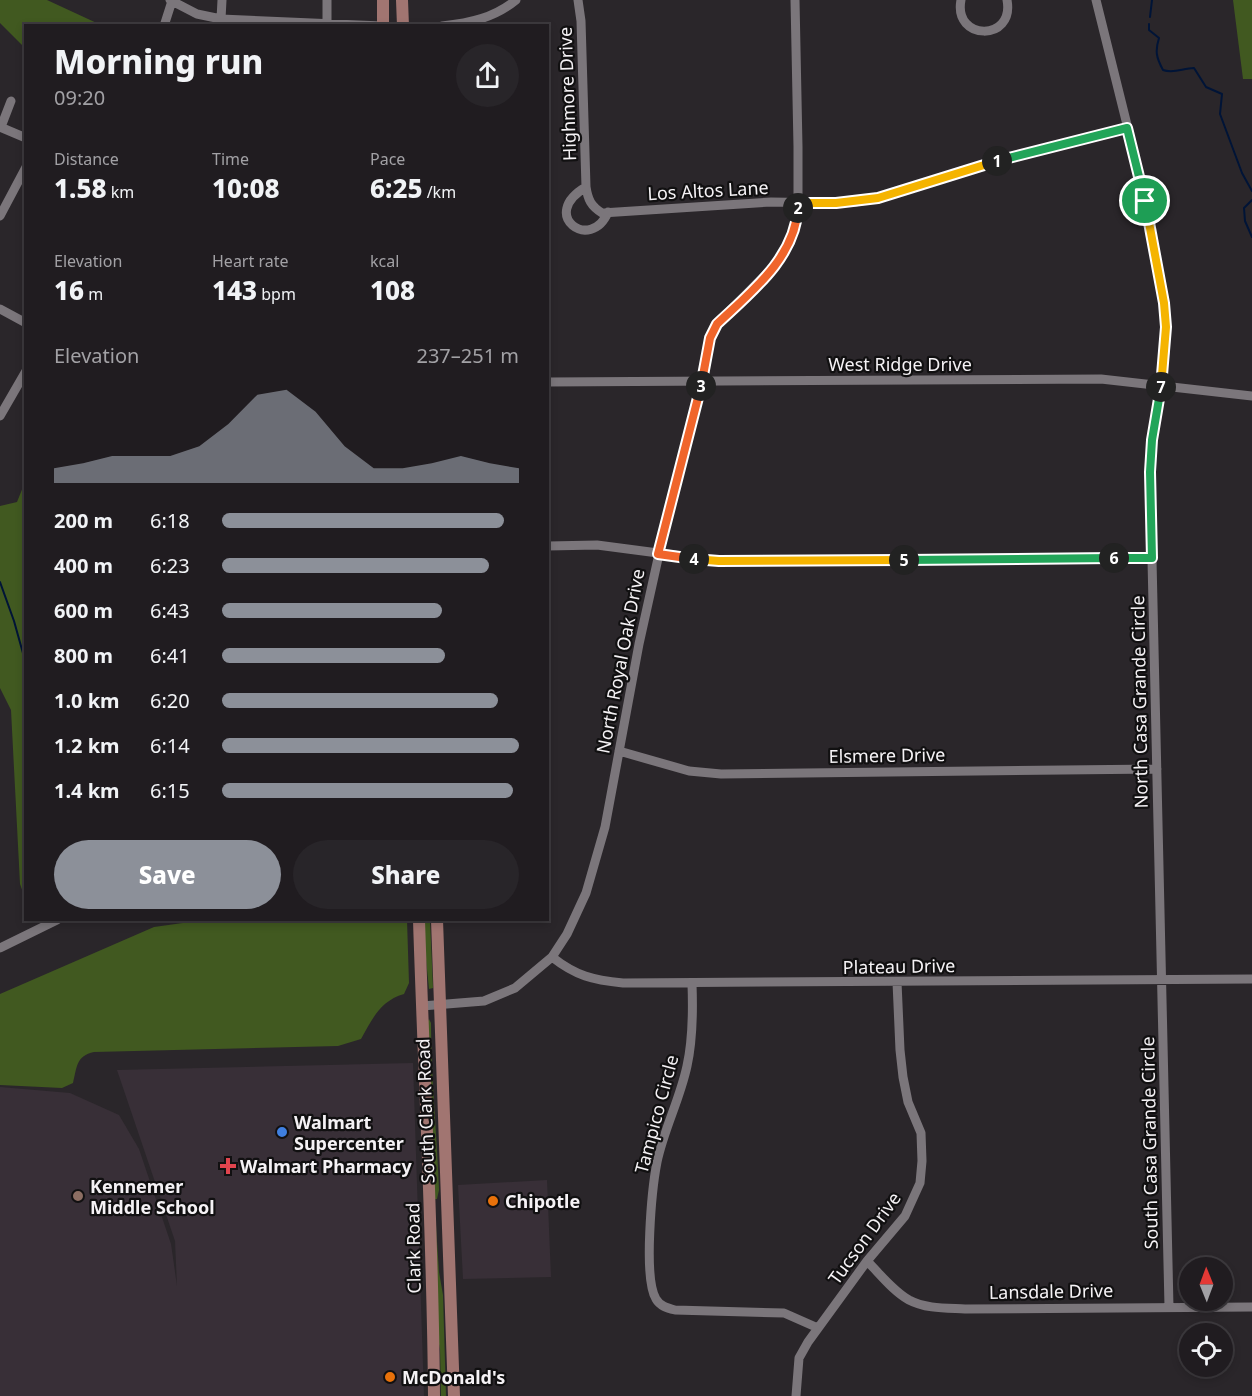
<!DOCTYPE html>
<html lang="en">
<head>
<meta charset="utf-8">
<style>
  :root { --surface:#201c20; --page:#282529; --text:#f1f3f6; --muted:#a2a1a5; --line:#3d3a3e; --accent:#8c9099 }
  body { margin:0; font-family:"Noto Sans",sans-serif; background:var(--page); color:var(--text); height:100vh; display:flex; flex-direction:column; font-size:22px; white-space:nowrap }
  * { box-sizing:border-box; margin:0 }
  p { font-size:20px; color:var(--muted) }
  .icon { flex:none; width:33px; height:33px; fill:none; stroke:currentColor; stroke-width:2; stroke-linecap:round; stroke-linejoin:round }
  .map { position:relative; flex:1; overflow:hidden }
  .details { position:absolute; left:24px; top:24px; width:525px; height:897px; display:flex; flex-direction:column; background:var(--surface); border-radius:0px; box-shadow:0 3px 9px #0003,0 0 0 2px var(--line) }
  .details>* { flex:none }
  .needle { width:39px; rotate:359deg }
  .fabs { position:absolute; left:1179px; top:1257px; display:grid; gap:12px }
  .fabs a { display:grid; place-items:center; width:54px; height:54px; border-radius:50%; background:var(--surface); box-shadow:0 3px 9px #0003,0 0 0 2px var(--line); font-size:30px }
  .pin { position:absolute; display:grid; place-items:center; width:51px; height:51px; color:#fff; margin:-26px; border:3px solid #fff; border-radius:50%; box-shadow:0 2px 6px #0007 }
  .km { position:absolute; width:30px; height:30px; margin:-15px; border-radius:50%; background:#222; color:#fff; font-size:16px; line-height:30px; text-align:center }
  .round { display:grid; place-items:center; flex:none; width:63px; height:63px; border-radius:32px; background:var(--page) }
  .headline { display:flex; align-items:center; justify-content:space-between; height:102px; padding:0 30px }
  h1 { font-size:33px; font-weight:800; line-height:45px }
  .metrics { display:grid; grid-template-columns:repeat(3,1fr); gap:9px; height:102px; padding:6px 30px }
  .metrics div { display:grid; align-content:center }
  .metrics b { font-size:26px; font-weight:800 }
  .metrics small { font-size:16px; font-weight:400 }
  .metrics p { font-size:16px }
  .chart { height:168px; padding:12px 30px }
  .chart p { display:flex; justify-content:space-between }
  .chart svg { width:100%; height:108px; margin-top:6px; fill:var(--accent); opacity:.7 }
  .primary-button { display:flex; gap:12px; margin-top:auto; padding:12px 30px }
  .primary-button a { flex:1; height:69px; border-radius:36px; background:var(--accent); color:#fff; font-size:24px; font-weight:800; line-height:69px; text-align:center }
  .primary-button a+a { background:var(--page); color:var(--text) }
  ul { padding:0 30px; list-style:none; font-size:20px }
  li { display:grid; grid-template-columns:96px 72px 1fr; align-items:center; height:45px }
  li i { height:15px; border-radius:8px; background:var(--accent) }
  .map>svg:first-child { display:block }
  .built { fill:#382f37 }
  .green { fill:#415920 }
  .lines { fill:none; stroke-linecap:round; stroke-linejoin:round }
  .stream { stroke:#001437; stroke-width:2 }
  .minor { stroke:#7b767b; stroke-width:9 }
  .major { stroke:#a17571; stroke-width:12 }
  .split-1-casing { stroke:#fff; stroke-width:12 }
  .split-2-casing { stroke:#fff; stroke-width:12 }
  .split-3-casing { stroke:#fff; stroke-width:12 }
  .split-4-casing { stroke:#fff; stroke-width:12 }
  .split-5-casing { stroke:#fff; stroke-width:12 }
  .split-6-casing { stroke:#fff; stroke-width:12 }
  .split-7-casing { stroke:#fff; stroke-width:12 }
  .split-8-casing { stroke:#fff; stroke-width:12 }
  .split-1 { stroke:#22a559; stroke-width:8 }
  .split-2 { stroke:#f5b400; stroke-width:8 }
  .split-3 { stroke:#f0652b; stroke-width:8 }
  .split-4 { stroke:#f0652b; stroke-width:8 }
  .split-5 { stroke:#f5b400; stroke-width:8 }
  .split-6 { stroke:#22a559; stroke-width:8 }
  .split-7 { stroke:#22a559; stroke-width:8 }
  .split-8 { stroke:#f5b400; stroke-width:8 }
  .shop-dot { fill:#3f7fe0; stroke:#111011; stroke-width:2 }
  .health-dot { fill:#e0444e; stroke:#111011; stroke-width:2 }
  .education-dot { fill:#8d6e63; stroke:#111011; stroke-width:2 }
  .food-dot { fill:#e8710a; stroke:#111011; stroke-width:2 }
  .labels { text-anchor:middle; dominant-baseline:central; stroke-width:4.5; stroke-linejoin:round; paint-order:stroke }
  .street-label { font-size:18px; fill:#f5f2f5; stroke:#111011 }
  .poi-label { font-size:18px; font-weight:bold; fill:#f5f2f5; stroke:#111011; text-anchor:start }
</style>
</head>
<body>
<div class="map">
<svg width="1252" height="1396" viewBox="0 0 1252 1396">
  <rect width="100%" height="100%" fill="#2a262a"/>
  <path class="built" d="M413 1063 424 1396H0V1087L70 1093 119 1115 139 1149 171 1244 177 1286 175 1241 117 1070Z
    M547 1180 551 1277 463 1279 458 1185Z"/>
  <path class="green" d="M0 0H47L101 25 26 26 25 48 0 23Z
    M1233 0H1252V79H1243Z
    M25 482 26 898H25L20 884 11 710 0 688V506L17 502Z
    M204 920H407L409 983 404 994C380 1001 373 1018 361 1039L338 1046 94 1052C76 1056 77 1067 73 1083L62 1088 0 1085V994L154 927Z
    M422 920H430L433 988 429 989Z
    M429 1019 431 1023C431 1079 437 1134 439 1190L437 1199H433L427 1023Z
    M436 1225 439 1272 443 1295 446 1396H441L440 1349 438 1339Z"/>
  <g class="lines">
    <path class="stream" d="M1150 17 1152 0
      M1149 24V30L1159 38C1155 51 1156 57 1163 70 1174 74 1183 68 1194 68L1206 87 1222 94 1220 114 1242 173 1252 191
      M1252 200 1244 208 1245 221 1252 237
      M0 582 14 621 26 664"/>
    <path class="minor" d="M170 0 197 14 221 19 382 26
      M327 0V22
      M578 0 581 21 586 187C588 200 591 206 602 213L771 202 835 203 855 202 878 198 988 164 1127 127
      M961 0C953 41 1015 42 1007 0
      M1096 0 1140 177 1164 303 1166 327 1165 352 1152 439 1150 472 1169 1307
      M221 19 222 0
      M164 26 172 1
      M442 26C470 23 494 18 516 0
      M0 127 26 138
      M1 127 11 101
      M586 187C538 215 591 253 608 212
      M0 216 26 167
      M0 309 26 323
      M548 382 1101 379 1252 396
      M0 416 26 371
      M548 546 597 545 719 561 1152 558
      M619 751 689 771 721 774 1157 769
      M0 948 57 920
      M552 957C576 976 593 980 623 983L1252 979
      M692 984C693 1011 693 1039 687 1066 680 1099 664 1129 657 1162 652 1188 643 1278 656 1299 660 1306 667 1308 675 1310L784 1313 818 1328
      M422 1006 484 1001 515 988 552 957 567 934 586 893 605 827 639 644 659 554 702 381 710 338 717 324 777 263 790 243 796 225 798 203V147L795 0
      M867 1261C880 1274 893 1291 909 1300 926 1309 947 1308 965 1309L1252 1307
      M796 1396 799 1358 808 1342 867 1261 905 1216 920 1183 922 1161 921 1133 908 1102 903 1077 900 1050 897 982"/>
    <path class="major" d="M383 0V26
      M402 0 403 26
      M419 920C424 1078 433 1237 434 1396
      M437 920 454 1396"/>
  </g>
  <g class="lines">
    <defs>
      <path id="split-1" d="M997 161 1127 128 1145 201"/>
      <path id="split-2" d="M798 208V203H836L878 198 997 161"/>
      <path id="split-3" d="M701 386 710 338 717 324C751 292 795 258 798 208"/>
      <path id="split-4" d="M694 559 658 554 701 386"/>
      <path id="split-5" d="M694 559 719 561 904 560"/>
      <path id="split-6" d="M904 560 1114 558"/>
      <path id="split-7" d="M1114 558H1152L1150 472 1152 440 1161 387"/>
      <path id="split-8" d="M1145 201 1164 303 1166 327 1161 387"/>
    </defs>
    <use href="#split-1" class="split-1-casing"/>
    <use href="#split-2" class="split-2-casing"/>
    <use href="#split-3" class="split-3-casing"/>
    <use href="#split-4" class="split-4-casing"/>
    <use href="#split-5" class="split-5-casing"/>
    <use href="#split-6" class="split-6-casing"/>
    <use href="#split-7" class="split-7-casing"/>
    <use href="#split-8" class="split-8-casing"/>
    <use href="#split-1" class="split-1"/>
    <use href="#split-2" class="split-2"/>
    <use href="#split-3" class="split-3"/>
    <use href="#split-4" class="split-4"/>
    <use href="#split-5" class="split-5"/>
    <use href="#split-6" class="split-6"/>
    <use href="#split-7" class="split-7"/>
    <use href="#split-8" class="split-8"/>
  </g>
  <circle class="shop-dot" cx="282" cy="1132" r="6"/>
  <path class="health-dot" d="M225 1157h6v6h6v6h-6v6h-6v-6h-6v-6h6z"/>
  <circle class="education-dot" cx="78" cy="1196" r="6"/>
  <g class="food-dot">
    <circle cx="493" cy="1201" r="6"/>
    <circle cx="390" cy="1377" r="6"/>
  </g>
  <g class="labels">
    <g class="street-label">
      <text transform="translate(567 94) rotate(-92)">Highmore Drive</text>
      <text transform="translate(708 190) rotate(-3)">Los Altos Lane</text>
      <text x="900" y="364">West Ridge Drive</text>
      <text transform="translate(620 661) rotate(-79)">North Royal Oak Drive</text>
      <text transform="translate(1139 702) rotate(-91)">North Casa Grande Circle</text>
      <text transform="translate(887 755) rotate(-1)">Elsmere Drive</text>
      <text transform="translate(899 966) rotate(-1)">Plateau Drive</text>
      <text transform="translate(425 1111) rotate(-92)">South Clark Road</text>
      <text transform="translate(656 1114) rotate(-75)">Tampico Circle</text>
      <text transform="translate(1149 1143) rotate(-91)">South Casa Grande Circle</text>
      <text transform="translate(864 1238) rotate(-54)">Tucson Drive</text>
      <text transform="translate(413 1248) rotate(-91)">Clark Road</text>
      <text transform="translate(1051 1291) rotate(-1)">Lansdale Drive</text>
    </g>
    <g class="poi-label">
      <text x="294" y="1122">Walmart<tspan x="294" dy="21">Supercenter</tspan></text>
      <text x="240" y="1166">Walmart Pharmacy</text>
      <text x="90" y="1186">Kennemer<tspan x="90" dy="21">Middle School</tspan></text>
      <text x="505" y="1201">Chipotle</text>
      <text x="402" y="1377">McDonald's</text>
    </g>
  </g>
</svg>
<div class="fabs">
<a><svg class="needle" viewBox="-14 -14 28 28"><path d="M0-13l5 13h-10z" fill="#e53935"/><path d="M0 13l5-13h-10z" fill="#a2a1a5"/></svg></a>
<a><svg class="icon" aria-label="locate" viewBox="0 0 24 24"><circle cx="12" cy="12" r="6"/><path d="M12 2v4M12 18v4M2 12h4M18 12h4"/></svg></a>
</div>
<div class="pin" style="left:1145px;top:201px;background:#1e9e55"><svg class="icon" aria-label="arrive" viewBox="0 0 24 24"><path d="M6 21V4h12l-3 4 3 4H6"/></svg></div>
<b class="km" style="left:997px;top:161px">1</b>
<b class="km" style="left:798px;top:208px">2</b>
<b class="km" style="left:701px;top:386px">3</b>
<b class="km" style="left:694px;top:559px">4</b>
<b class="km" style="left:904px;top:560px">5</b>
<b class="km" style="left:1114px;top:558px">6</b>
<b class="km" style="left:1161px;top:387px">7</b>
<section class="details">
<div class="headline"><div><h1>Morning run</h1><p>09:20</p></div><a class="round"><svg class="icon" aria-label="share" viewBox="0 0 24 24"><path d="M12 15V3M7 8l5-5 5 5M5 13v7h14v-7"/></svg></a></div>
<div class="metrics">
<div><p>Distance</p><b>1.58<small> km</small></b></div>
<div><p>Time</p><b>10:08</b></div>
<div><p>Pace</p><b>6:25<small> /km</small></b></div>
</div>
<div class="metrics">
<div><p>Elevation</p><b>16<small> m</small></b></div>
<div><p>Heart rate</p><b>143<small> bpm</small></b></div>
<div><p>kcal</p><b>108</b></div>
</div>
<div class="chart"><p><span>Elevation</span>237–251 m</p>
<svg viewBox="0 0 160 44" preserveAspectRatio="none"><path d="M0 44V38L10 36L20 33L30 33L40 33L50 29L60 20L70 8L80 6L90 15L100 29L110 38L120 38L130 36L140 33L150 36L160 38V44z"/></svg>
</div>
<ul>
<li><b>200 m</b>6:18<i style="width:95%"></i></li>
<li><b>400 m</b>6:23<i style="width:90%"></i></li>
<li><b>600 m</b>6:43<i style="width:74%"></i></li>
<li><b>800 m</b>6:41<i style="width:75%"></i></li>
<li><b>1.0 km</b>6:20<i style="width:93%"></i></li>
<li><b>1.2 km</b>6:14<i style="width:100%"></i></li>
<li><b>1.4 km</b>6:15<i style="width:98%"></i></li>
</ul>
<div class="primary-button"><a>Save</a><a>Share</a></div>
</section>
</div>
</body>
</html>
